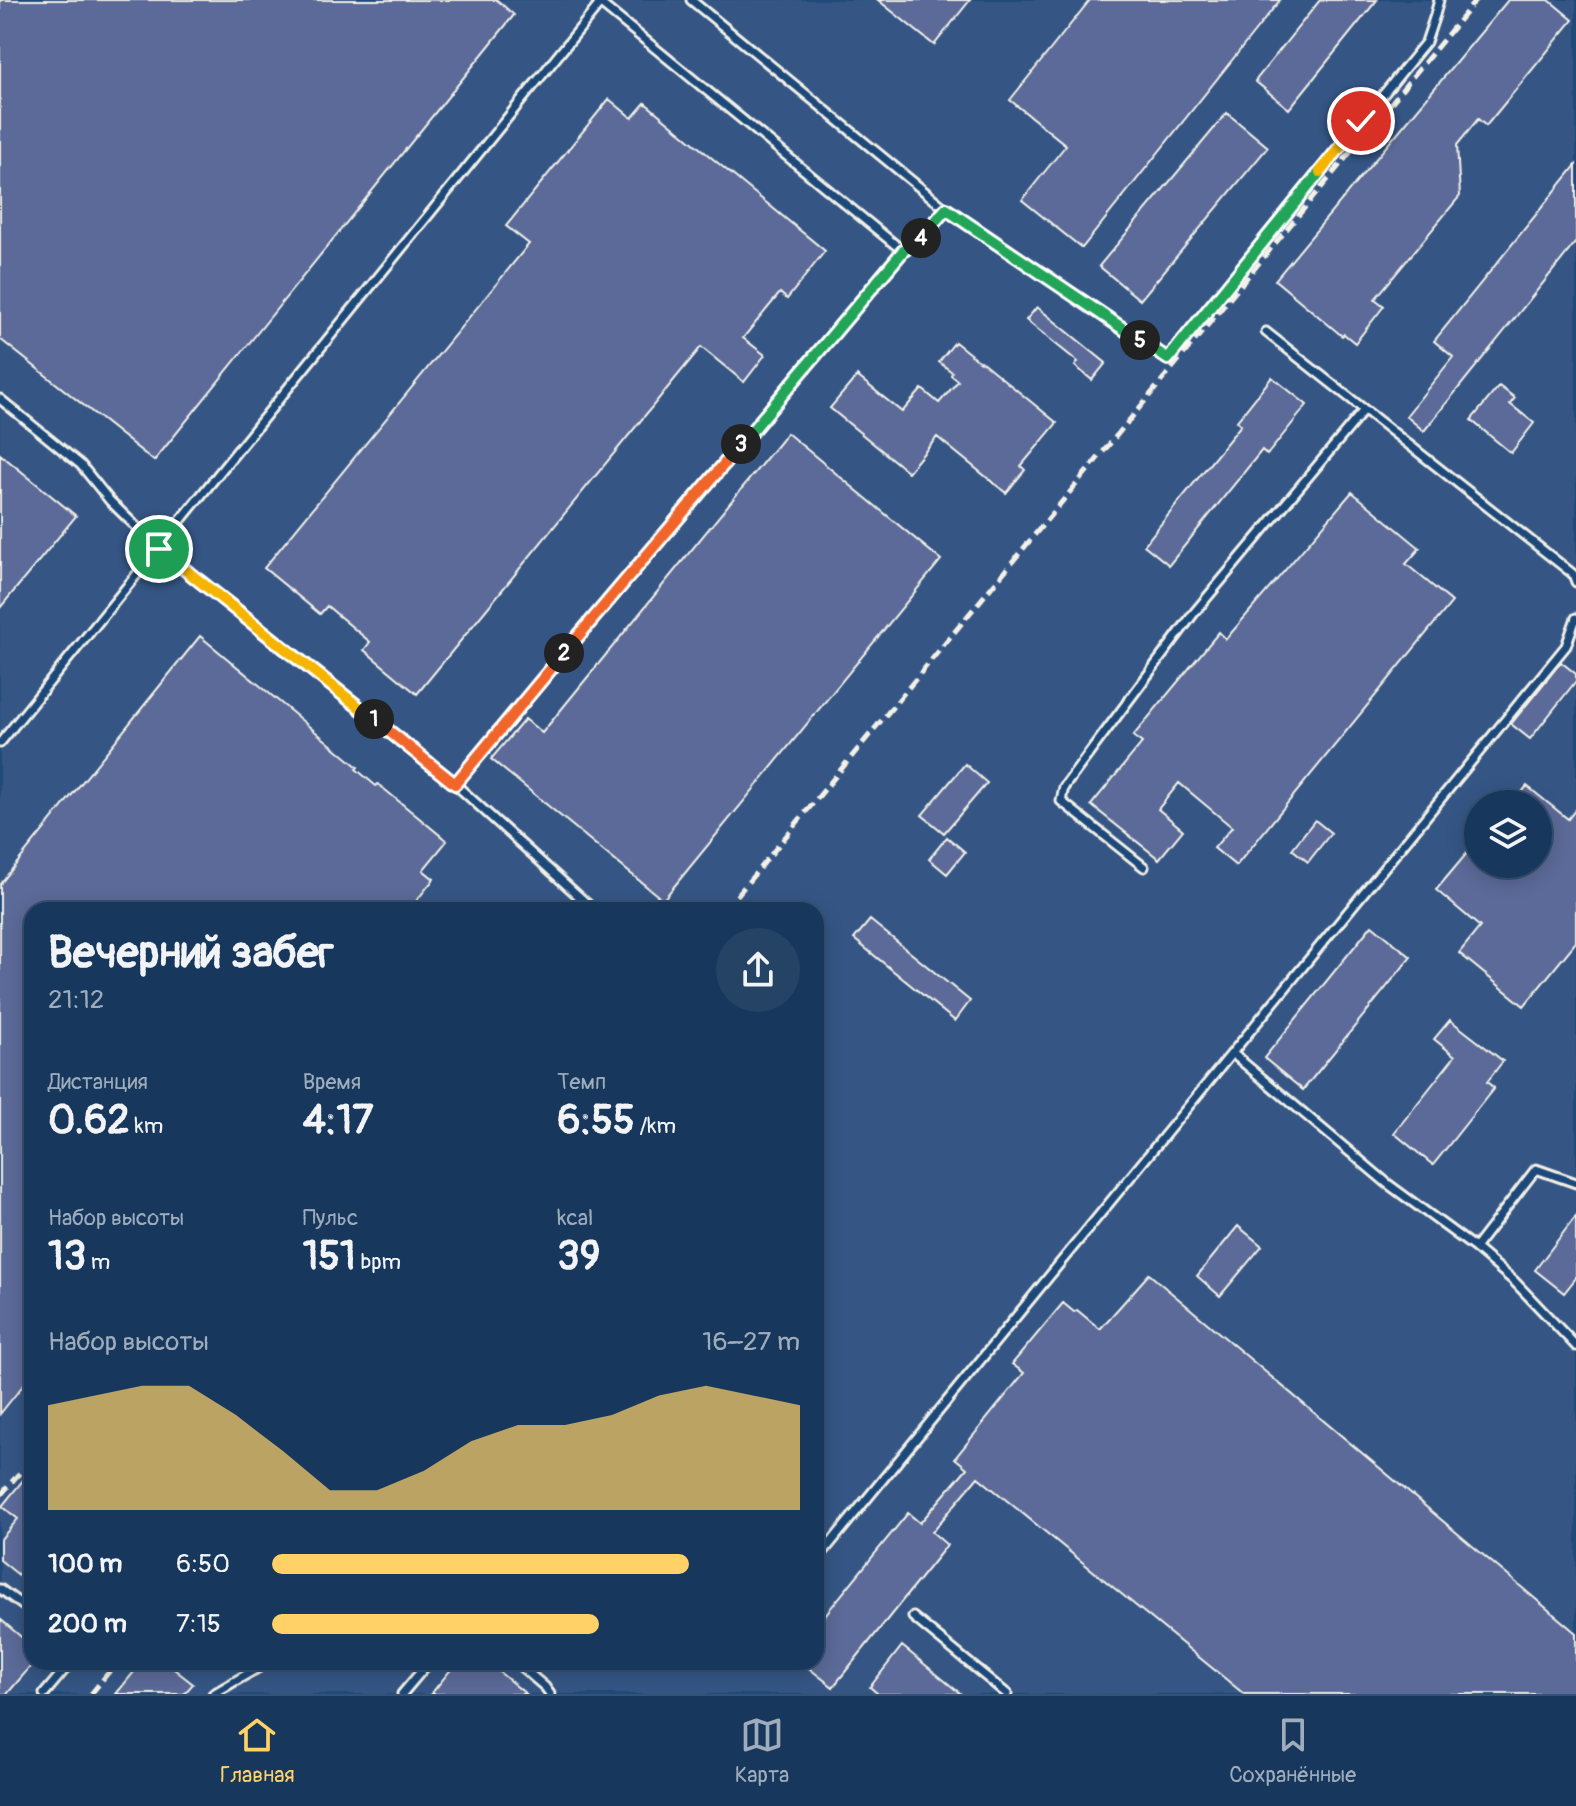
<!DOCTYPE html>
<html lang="ru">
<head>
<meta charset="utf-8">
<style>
  :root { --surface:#17385c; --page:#244365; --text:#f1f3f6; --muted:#9eacbb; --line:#365272; --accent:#ffd166 }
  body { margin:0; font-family:Pangolin,sans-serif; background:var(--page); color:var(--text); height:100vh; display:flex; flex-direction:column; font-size:30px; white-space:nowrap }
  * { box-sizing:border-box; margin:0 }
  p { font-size:26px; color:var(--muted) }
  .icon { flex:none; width:44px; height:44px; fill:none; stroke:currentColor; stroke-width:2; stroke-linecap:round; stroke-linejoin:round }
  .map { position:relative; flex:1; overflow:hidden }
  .panel { position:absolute; left:24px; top:902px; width:800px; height:768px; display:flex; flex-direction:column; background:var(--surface); border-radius:24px; box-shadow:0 4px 20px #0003,0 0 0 2px var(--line) }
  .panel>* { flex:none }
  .buttons { position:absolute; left:1464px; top:790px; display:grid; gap:16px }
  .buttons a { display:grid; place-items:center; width:88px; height:88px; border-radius:50%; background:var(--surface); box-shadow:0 4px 20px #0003,0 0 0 2px var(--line); font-size:40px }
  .pin { position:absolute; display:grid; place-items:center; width:68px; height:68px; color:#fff; margin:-34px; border:4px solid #fff; border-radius:50%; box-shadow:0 2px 8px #0007 }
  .km { position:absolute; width:40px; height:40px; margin:-20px; border-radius:50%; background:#222; color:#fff; font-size:22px; line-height:40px; text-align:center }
  .round { display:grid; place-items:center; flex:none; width:84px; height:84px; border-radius:42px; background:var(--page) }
  .headline { display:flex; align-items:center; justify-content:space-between; height:136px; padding:0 24px }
  h1 { font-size:44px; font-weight:700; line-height:60px }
  .metrics { display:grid; grid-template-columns:repeat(3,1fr); gap:12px; height:136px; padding:8px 24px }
  .metrics div { display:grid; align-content:center }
  .metrics b { font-size:40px; font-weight:700 }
  .metrics small { font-size:22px; font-weight:400 }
  .metrics p { font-size:22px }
  .chart { height:224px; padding:16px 24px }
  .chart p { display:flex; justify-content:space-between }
  .chart svg { width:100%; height:144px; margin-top:8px; fill:var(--accent); opacity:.7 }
  ul { padding:0 24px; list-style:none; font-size:26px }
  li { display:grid; grid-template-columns:128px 96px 1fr; align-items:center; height:60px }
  li i { height:20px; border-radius:10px; background:var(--accent) }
  .tab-bar { display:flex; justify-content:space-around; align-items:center; height:112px; border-top:2px solid var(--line); background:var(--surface); font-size:22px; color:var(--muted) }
  .tab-bar a { display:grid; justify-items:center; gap:4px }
  .tab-bar .active { color:var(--accent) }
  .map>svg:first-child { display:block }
  .built { fill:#355785; fill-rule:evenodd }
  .building { fill:#5b6b99; stroke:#f4f1e8; stroke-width:2 }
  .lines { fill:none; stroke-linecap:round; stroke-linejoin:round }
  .lane-casing { stroke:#f4f1e8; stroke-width:13 }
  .lane { stroke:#1f4a7a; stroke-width:7 }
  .rail { stroke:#f4f1e8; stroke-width:5; stroke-dasharray:12 6; stroke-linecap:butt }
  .split-1-casing { stroke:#fff; stroke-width:16 }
  .split-2-casing { stroke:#fff; stroke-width:16 }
  .split-3-casing { stroke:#fff; stroke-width:16 }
  .split-4-casing { stroke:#fff; stroke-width:16 }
  .split-5-casing { stroke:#fff; stroke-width:16 }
  .split-6-casing { stroke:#fff; stroke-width:16 }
  .split-7-casing { stroke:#fff; stroke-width:16 }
  .split-1 { stroke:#f5b400; stroke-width:10 }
  .split-2 { stroke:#f0652b; stroke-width:10 }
  .split-3 { stroke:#f0652b; stroke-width:10 }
  .split-4 { stroke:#22a559; stroke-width:10 }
  .split-5 { stroke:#22a559; stroke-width:10 }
  .split-6 { stroke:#22a559; stroke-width:10 }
  .split-7 { stroke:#f5b400; stroke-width:10 }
</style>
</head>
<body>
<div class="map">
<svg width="1576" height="1694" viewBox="0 0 1576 1694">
  <rect width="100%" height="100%" fill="#1f4a7a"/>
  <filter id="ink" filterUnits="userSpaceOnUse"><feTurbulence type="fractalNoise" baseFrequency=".0125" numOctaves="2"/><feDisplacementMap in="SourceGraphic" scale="16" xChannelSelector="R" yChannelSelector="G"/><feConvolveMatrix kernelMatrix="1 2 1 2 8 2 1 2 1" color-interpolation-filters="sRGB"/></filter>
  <g filter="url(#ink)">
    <path class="built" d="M0 0H1576V1694H0ZM1478 804H1538V864H1478ZM32 910H816V1662H32Z"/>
    <path class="building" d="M0 0H497L514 15 154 461 0 339Z
      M878 0H970L934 45Z
      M1090 0H1280L1082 248 1022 200 1066 145 1010 100Z
      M1320 0H1377L1289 109 1255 81Z
      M1508 0H1549L1573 20 1486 126 1478 119 1457 145 1460 196 1375 299 1384 306 1355 343 1344 334 1342 336 1275 280Z
      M609 99 632 118 645 103 825 251 787 299 780 293 743 338 765 355 744 382 701 347 417 694 364 650 370 642 327 606 320 614 264 568 529 244 506 226Z
      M1227 113 1268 147 1140 300 1099 266Z
      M1576 165V242L1424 431 1406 416 1453 357 1434 341Z
      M1037 307 1106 363 1092 380 1075 366 1078 362 1026 320Z
      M955 342 980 362 981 361 1057 423 1021 466 1025 470 1006 493 937 437 908 472 830 408 857 376 902 412 922 389 939 403 958 381 951 375 952 372 939 362Z
      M1272 377 1307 405 1267 455 1262 450 1169 565 1144 545 1241 425 1237 421Z
      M1499 386 1515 398 1510 404 1534 423 1511 453 1471 420Z
      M787 433 941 560 663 900 491 759 525 719 542 733Z
      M0 454 76 516 0 608Z
      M1352 492 1420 548 1406 564 1452 602 1236 866 1214 848 1232 827 1179 783 1158 809 1183 830 1159 859 1091 805 1142 743 1133 736 1219 632 1226 639Z
      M200 636 358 767 356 769 376 786 378 784 447 841 423 870 434 879 409 910H32V1374L0 1414V884Z
      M1561 662 1576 674V681L1530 739 1511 724Z
      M965 764 987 783 944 833 922 815Z
      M1527 786 1568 819 1576 809V942L1524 1006 1459 953 1480 927 1436 890 1478 840V864H1538V804H1512Z
      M1315 820 1331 833 1308 862 1292 849Z
      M947 837 965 852 947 874 929 859Z
      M870 920 970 1001 955 1021 854 939Z
      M1372 925 1411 957 1303 1090 1264 1058Z
      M1450 1020 1503 1061 1487 1082 1494 1088 1433 1165 1394 1133 1455 1056 1434 1039Z
      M1576 1216V1278L1564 1293 1535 1270Z
      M1238 1226 1262 1246 1220 1296 1197 1276Z
      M1149 1274 1576 1633V1694H1244L978 1477 932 1532 947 1545 833 1687 801 1662H816V1626L908 1513 920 1523 967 1468 955 1458 1024 1373 1012 1364 1063 1303 1074 1312 1077 1310 1100 1329Z
      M32 1469V1586L0 1560V1540L18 1519 2 1506Z
      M0 1619 32 1646V1665L7 1694H0Z
      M902 1646 961 1694H878L870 1687Z
      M142 1662H165L193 1684 184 1694H116Z
      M457 1662H487L526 1694H431Z"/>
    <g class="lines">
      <defs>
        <path id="lane" d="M596 0 903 251 921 238 946 209
          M691 0 946 209 1168 359 1426 42 1435 15 1439 0
          M1266 332 1573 574 1576 582
          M0 399 81 465 110 501 159 549 455 784 594 910
          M0 743 603 0
          M455 784 903 251
          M1144 867 1061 801 1064 787 1194 613 1364 410
          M1232 1053 1566 646 1576 618
          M1475 1248 1514 1281 1576 1346
          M816 1561 1232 1053 1388 1184 1475 1248 1536 1169 1576 1183
          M0 1589 32 1612
          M913 1617 1007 1694
          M516 1662 545 1687 550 1694
          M44 1694 71 1662
          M213 1694 268 1662
          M402 1694 429 1662"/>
      </defs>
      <use href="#lane" class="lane-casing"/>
      <use href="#lane" class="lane"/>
      <path class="rail" d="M725 910 1476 0
        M0 1496 32 1458
        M91 1694 117 1662"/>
    </g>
  </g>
  <g class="lines" filter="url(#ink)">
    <defs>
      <path id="split-1" d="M159 549 374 719"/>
      <path id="split-2" d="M374 719 455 784 564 653"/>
      <path id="split-3" d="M564 653 741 444"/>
      <path id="split-4" d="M741 444 903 251 921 238"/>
      <path id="split-5" d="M921 238 946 209 1140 340"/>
      <path id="split-6" d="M1140 340 1168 359 1320 172"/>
      <path id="split-7" d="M1320 172 1361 121"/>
    </defs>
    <use href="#split-1" class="split-1-casing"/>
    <use href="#split-2" class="split-2-casing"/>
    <use href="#split-3" class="split-3-casing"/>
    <use href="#split-4" class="split-4-casing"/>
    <use href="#split-5" class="split-5-casing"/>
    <use href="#split-6" class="split-6-casing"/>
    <use href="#split-7" class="split-7-casing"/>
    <use href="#split-1" class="split-1"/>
    <use href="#split-2" class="split-2"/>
    <use href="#split-3" class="split-3"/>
    <use href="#split-4" class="split-4"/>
    <use href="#split-5" class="split-5"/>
    <use href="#split-6" class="split-6"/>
    <use href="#split-7" class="split-7"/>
  </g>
</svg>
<div class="buttons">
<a><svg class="icon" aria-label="layers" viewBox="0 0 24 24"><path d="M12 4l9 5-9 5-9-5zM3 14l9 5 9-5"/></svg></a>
</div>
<div class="pin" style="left:159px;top:549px;background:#1e9e55"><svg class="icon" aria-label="arrive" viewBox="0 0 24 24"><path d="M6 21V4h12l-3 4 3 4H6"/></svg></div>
<div class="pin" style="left:1361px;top:121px;background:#d93025"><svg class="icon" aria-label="check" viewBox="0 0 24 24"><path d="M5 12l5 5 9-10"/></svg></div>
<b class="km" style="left:374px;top:719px">1</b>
<b class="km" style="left:564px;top:653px">2</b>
<b class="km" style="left:741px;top:444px">3</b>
<b class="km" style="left:921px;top:238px">4</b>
<b class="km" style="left:1140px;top:340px">5</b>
<section class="panel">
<div class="headline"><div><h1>Вечерний забег</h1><p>21:12</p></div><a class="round"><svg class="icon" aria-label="share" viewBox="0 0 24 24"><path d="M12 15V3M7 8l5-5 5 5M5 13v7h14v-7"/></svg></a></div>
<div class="metrics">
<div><p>Дистанция</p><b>0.62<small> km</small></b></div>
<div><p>Время</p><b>4:17</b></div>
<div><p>Темп</p><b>6:55<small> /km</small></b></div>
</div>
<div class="metrics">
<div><p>Набор высоты</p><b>13<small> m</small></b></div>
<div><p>Пульс</p><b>151<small> bpm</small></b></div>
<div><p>kcal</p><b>39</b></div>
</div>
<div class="chart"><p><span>Набор высоты</span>16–27 m</p>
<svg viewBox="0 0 160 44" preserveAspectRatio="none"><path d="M0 44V12L10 9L20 6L30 6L40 15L50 26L60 38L70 38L80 32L90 23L100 18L110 18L120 15L130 9L140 6L150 9L160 12V44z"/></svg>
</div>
<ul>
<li><b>100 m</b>6:50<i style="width:79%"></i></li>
<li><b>200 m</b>7:15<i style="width:62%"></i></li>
</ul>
</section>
</div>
<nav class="tab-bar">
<a class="active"><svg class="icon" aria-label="home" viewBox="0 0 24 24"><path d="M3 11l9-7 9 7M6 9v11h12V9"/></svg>Главная</a>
<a><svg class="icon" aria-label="map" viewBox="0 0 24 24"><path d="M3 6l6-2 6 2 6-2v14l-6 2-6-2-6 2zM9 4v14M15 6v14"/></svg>Карта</a>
<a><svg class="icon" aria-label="saved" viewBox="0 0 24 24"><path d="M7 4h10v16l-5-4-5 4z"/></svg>Сохранённые</a>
</nav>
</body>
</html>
